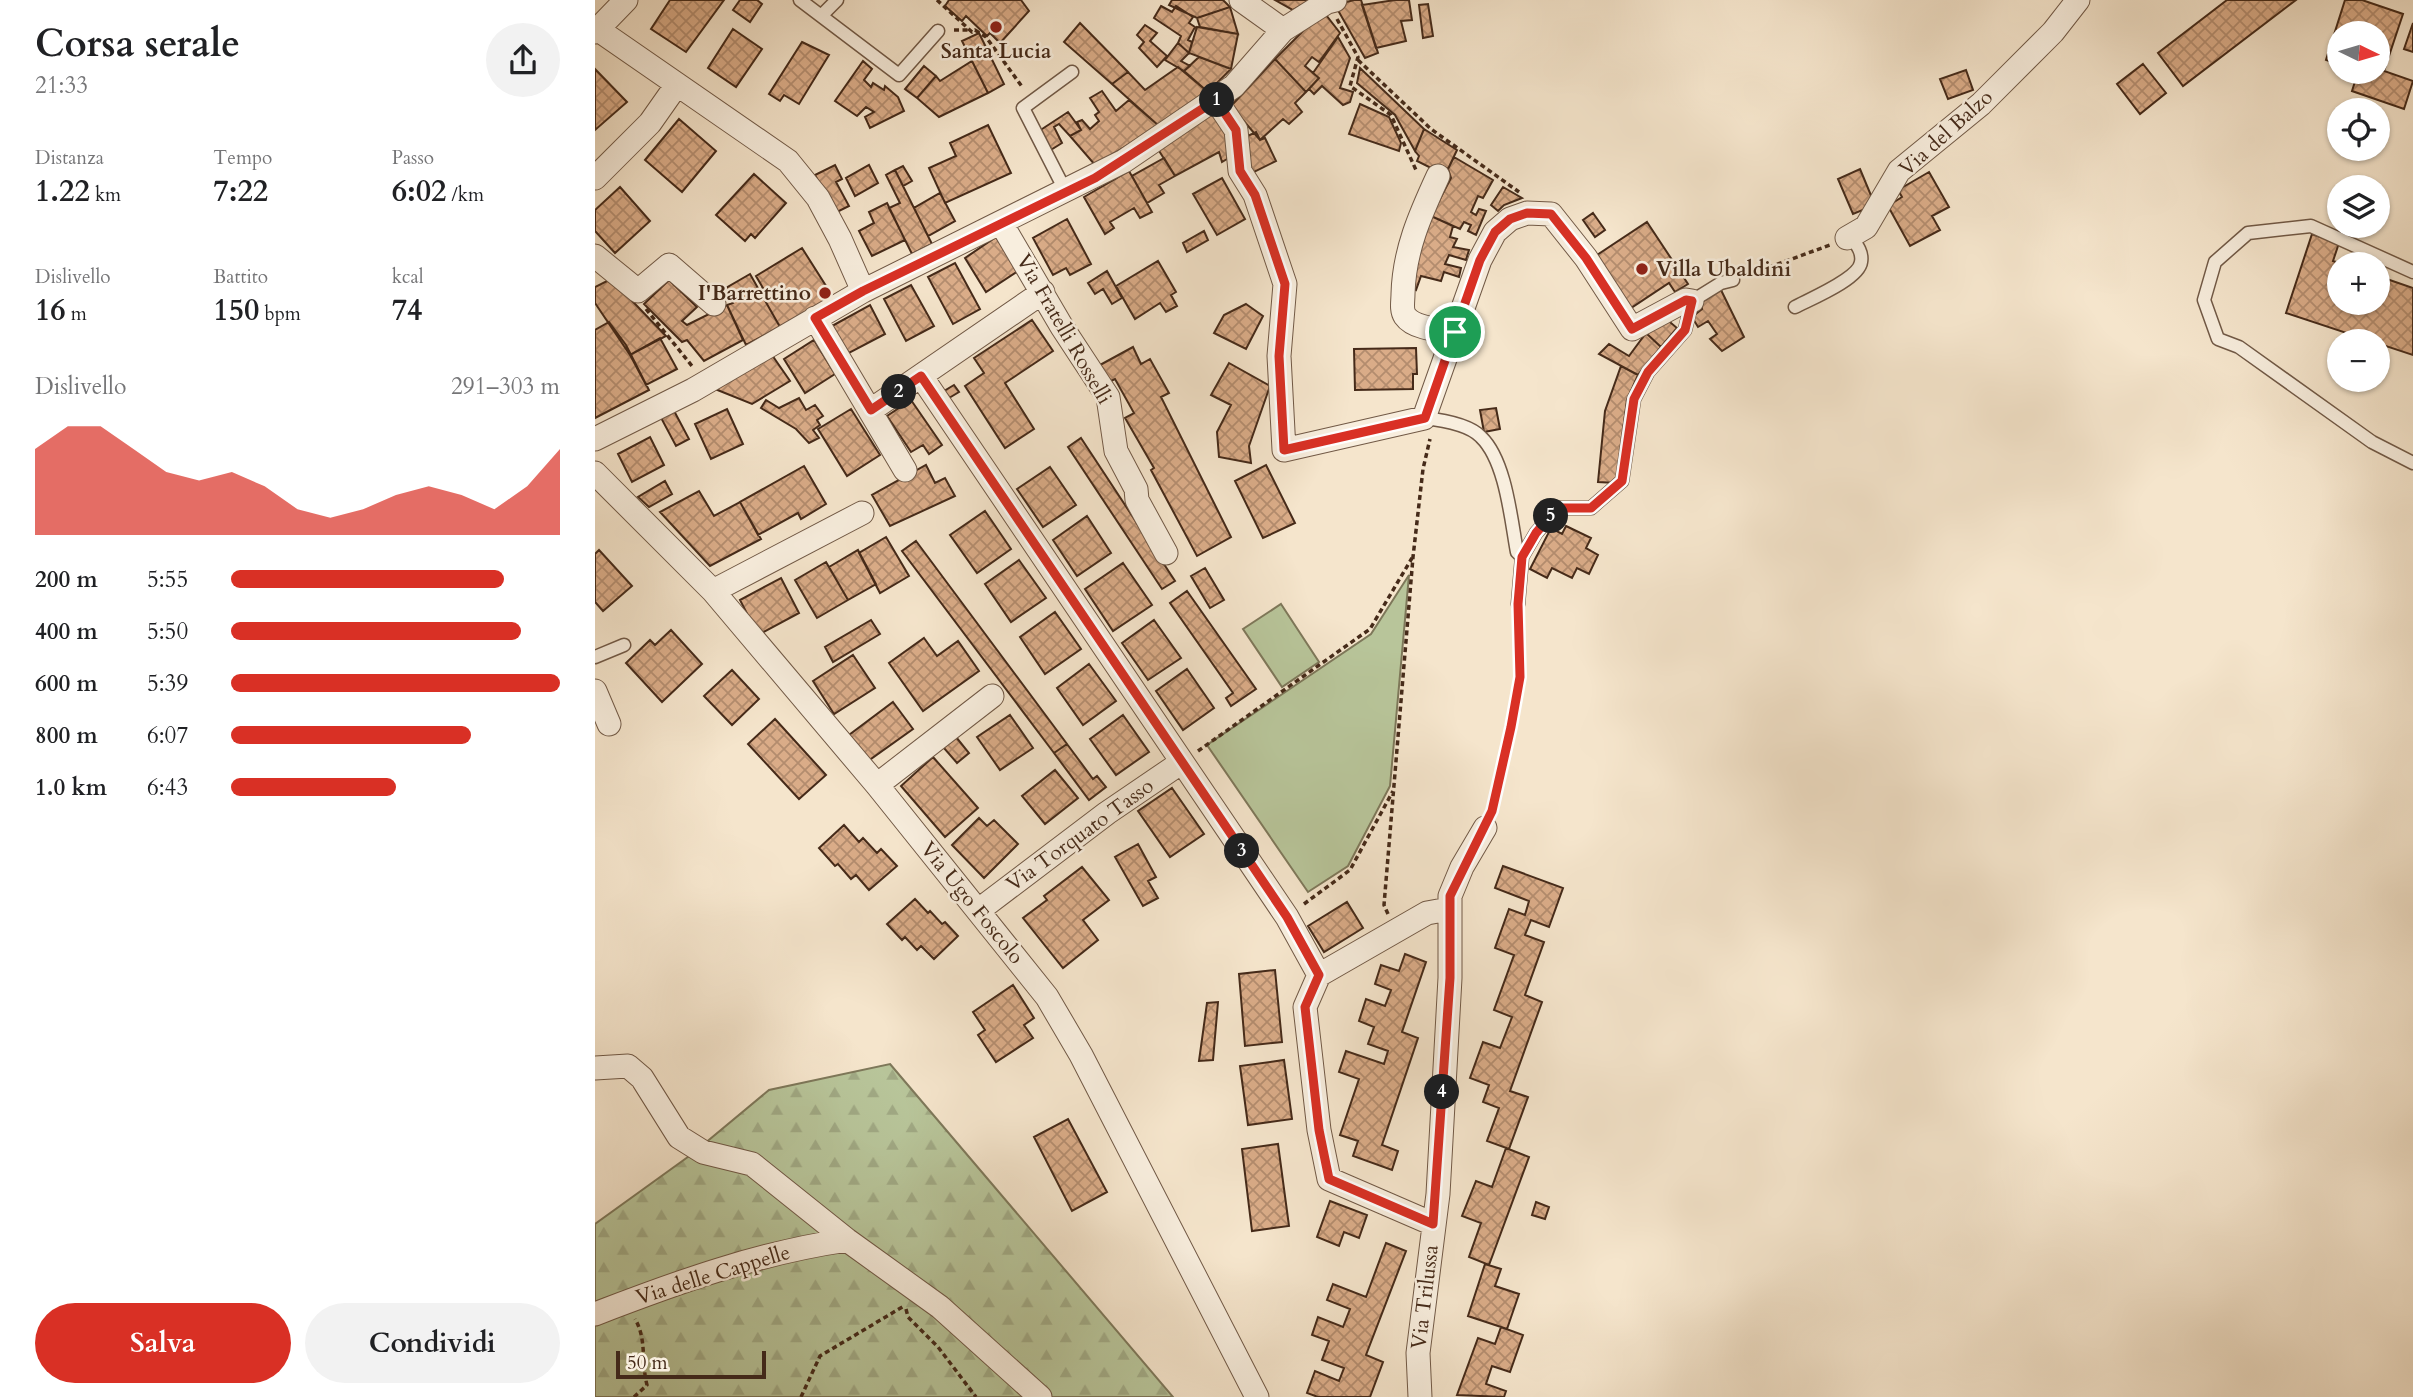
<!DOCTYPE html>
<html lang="it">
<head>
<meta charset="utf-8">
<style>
  :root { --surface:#fff; --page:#f2f2f2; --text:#202124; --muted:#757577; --accent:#d93025 }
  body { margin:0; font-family:Cardo,serif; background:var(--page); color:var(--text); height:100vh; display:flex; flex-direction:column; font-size:26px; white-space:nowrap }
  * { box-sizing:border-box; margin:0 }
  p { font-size:23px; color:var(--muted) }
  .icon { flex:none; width:38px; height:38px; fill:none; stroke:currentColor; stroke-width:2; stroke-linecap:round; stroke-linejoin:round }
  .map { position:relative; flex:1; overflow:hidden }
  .details { display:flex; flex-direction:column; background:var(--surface); width:595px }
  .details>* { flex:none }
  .needle { width:46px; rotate:95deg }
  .fabs { position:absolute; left:1732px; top:21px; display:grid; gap:14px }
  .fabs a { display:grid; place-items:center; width:63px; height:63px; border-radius:50%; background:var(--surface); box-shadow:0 2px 5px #0004; font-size:35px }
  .scale { position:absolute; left:21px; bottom:18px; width:150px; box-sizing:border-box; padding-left:7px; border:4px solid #452a19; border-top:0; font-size:19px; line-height:24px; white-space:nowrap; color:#452a19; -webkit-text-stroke:5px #f8eede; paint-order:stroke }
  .pin { position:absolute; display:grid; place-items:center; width:60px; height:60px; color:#fff; margin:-30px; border:4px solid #fff; border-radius:50%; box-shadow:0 2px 7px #0007 }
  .km { position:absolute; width:35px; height:35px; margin:-18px; border-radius:50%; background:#222; color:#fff; font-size:19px; line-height:35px; text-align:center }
  .round { display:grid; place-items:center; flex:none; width:74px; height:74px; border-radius:37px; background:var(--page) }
  .head { display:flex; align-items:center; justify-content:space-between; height:119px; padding:0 35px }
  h1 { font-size:38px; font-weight:700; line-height:52px }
  .figures { display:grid; grid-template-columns:repeat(3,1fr); gap:10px; height:119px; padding:7px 35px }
  .figures div { display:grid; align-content:center }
  .figures b { font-size:30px; font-weight:700 }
  .figures small { font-size:19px; font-weight:400 }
  .figures p { font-size:19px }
  .chart { height:196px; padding:14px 35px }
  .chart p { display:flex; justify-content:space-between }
  .chart svg { width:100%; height:126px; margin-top:7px; fill:var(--accent); opacity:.7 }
  .cta { display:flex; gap:14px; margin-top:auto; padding:14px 35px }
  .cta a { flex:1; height:80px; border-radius:42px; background:var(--accent); color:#fff; font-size:28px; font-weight:700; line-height:80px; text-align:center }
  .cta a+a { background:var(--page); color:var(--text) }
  ul { padding:0 35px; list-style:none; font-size:23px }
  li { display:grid; grid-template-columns:112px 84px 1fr; align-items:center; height:52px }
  li i { height:18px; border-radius:9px; background:var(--accent) }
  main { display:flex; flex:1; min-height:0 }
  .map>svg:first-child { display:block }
  .forest { fill:url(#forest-firs); stroke:#7e785a; stroke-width:2 }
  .park { fill:#b8c59a; stroke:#7e785a; stroke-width:2 }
  .building { fill:url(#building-cross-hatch); stroke:#452a19; stroke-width:2 }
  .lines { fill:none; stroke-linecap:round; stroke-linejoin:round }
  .lane-casing { stroke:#715946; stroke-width:15 }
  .street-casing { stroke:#715946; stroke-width:25 }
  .path { stroke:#452a19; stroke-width:3.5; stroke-dasharray:5 3.5; stroke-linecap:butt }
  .lane { stroke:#f8eede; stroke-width:12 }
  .street { stroke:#f8eede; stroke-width:23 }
  .route-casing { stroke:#fff; stroke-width:14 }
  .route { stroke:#d93025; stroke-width:9 }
  .poi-dot { fill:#8f2418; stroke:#f8eede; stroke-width:2.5 }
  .labels { text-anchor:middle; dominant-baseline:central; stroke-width:5; stroke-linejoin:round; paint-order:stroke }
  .poi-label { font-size:21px; font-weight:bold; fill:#452a19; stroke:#f8eede }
  .street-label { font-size:21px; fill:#452a19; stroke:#f8eede }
</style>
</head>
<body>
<main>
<section class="details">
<div class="head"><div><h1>Corsa serale</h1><p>21:33</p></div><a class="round"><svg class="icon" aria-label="share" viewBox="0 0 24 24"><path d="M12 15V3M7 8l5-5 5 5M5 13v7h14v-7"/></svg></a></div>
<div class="figures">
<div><p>Distanza</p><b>1.22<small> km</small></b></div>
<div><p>Tempo</p><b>7:22</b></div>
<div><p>Passo</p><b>6:02<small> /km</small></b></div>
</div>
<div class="figures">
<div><p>Dislivello</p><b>16<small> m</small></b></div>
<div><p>Battito</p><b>150<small> bpm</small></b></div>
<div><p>kcal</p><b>74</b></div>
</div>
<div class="chart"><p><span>Dislivello</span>291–303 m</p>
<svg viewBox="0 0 160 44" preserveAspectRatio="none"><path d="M0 44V14L10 6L20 6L30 14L40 22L50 25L60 22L70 27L80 35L90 38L100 35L110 30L120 27L130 30L140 35L150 27L160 14V44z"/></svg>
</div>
<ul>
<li><b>200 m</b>5:55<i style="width:83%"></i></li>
<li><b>400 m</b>5:50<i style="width:88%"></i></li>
<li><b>600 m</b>5:39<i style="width:100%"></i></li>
<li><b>800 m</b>6:07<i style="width:73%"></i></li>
<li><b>1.0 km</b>6:43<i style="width:50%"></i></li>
</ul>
<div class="cta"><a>Salva</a><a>Condividi</a></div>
</section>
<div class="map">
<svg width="1818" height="1397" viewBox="0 0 1818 1397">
  <defs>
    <pattern id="forest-firs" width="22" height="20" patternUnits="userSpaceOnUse" patternTransform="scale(1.75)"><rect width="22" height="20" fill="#b8c59a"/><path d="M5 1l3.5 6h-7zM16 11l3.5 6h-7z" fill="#a0a984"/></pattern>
    <pattern id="building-cross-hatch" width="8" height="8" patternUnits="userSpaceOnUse" patternTransform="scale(1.75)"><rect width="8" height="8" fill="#daac88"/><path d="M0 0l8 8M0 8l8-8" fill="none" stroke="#b38c6e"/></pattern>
  </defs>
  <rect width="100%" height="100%" fill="#f5e5cc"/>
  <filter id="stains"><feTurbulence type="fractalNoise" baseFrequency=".00286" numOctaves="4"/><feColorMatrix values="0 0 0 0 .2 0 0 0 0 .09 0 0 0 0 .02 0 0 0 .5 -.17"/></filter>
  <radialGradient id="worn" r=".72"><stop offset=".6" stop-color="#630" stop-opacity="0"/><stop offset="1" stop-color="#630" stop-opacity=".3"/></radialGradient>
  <path class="forest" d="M295 1064 578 1397H0V1224L97 1154 174 1090Z"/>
  <path class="park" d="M814 575 795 786 753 866 713 892 612 745 776 634Z
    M686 604 724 662 687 687 648 629Z"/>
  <path class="building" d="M75 0H129L91 52 56 29Z
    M145 0H162L167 4 155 22 138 10Z
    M426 0 434 11 405 43 395 33 392 36 371 16 367 21 350 6 354 0Z
    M577 0H628L635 7 602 18 574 5Z
    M680 0H717L698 10Z
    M759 0H766L783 53 770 58 740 5Z
    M800 0H814L817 20 806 21 811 41 781 48 767 5Z
    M1632 0H1701L1588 86 1563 53Z
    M1750 0H1767L1808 14 1789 71 1818 81 1809 109 1757 91 1763 72H1783V33H1745V65L1731 60Z
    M833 4 838 36 828 38 824 5Z
    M566 6 577 12 581 6 598 17 594 23 600 27 593 40 597 42 594 53 583 43 586 36 559 18Z
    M635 7 643 34 605 27 602 18Z
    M728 11 745 33 724 62 717 57 710 66 724 78 711 92 680 59Z
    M485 23 533 72 517 84 469 42Z
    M1818 23V52L1809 49Z
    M550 25 562 33 555 41 572 56 562 67 544 48 549 42 542 35Z
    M602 27 643 34 636 69 594 53Z
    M138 29 167 49 141 87 113 68Z
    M384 33 409 84 393 93 367 41Z
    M743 37 755 58 745 88 758 92 755 102 748 105 727 86 719 94 714 89 724 78 718 73Z
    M207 42 234 55 204 104 189 95 185 101 174 94Z
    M583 43 594 53 586 61 595 66 589 71 570 60Z
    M604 57 636 69 613 92 589 71Z
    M680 59 711 92 700 103 707 112 694 124 688 119 665 140 636 106Z
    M268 61 277 69 269 80 276 87 278 83 289 90 290 86 303 97 309 111 275 128 270 117 279 112 271 107 262 116 240 101Z
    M377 61 393 93 344 117 322 98 341 76 345 81Z
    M1548 64 1571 93 1545 114 1522 84Z
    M329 66 341 76 322 98 310 89Z
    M583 67 613 92 564 126 517 84 533 72 550 90Z
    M765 68 829 129 820 151 800 115 762 83Z
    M0 69 32 102 0 130Z
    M1371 70 1378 90 1353 99 1345 79Z
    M507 91 521 111 534 100 564 126 500 165 475 136 486 130 482 122 487 120 495 129 504 121 500 115 504 112 495 98Z
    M765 104 794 117 806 143 804 151 754 134Z
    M624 108 633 144 632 159 627 162 624 152 580 176 561 146Z
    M473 112 486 130 475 136 464 124 459 127 467 143 454 151 444 131Z
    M84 119 121 151 87 192 50 160Z
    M393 125 416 173 350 203 334 168 361 156 355 143Z
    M829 129 862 150 853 169 843 165 840 170 822 161 824 156 820 151Z
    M661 132 665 140 670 138 681 161 657 173 642 141Z
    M859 157 898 180 888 198 883 196 876 212 881 215 884 209 891 211 881 235 873 231 876 225 869 222 865 229 836 216 856 178 853 169Z
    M569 158 580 176 564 185 569 193 552 203 537 176Z
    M240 165 247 179 241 182 254 206 240 213 220 175Z
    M274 165 283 183 260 196 251 178Z
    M308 166 317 181 308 186 300 170Z
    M1265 169 1280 205 1258 214 1243 179Z
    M300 170 337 244 317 254 294 208 305 203 291 175Z
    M534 171 557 212 545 218 539 208 515 222 519 228 510 234 489 197Z
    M1334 172 1354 207 1337 216 1345 230 1315 246 1293 206 1307 197 1303 190Z
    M159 174 191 203 160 238 156 234 150 241 121 215Z
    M627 178 650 219 622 235 598 194Z
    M25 187 55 221 20 253 0 231V210Z
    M908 187 927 198 909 205 903 211 896 205Z
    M345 193 360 221 333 236 319 208Z
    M292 203 310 240 277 256 264 231 279 223 274 212Z
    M998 213 1010 230 1000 237 988 220Z
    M836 216 858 226 855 237 862 239 858 247 874 250 871 260 854 255 850 264 866 268 864 277 849 272 846 281 826 276 821 290 812 285Z
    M472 219 496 264 475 275 471 268 458 275 438 238Z
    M1052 222 1093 284 1080 292 1074 283 1036 308 1002 255Z
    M609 231 613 240 592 252 588 243Z
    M1717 234 1744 243 1738 261 1748 264H1745V303H1783V276L1818 288V355L1691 313Z
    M401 237 423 271 391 292 370 258Z
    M207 248 238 297 185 327 164 290 168 288 161 276Z
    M563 261 581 292 576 295 582 306 571 312 565 303 540 319 521 286Z
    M360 263 385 309 358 324 333 277Z
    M512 271 527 298 517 304 508 289 500 294 493 283Z
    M155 274 185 327 151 345 132 305 138 303 131 288Z
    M16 279 71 336 35 355 0 303V287Z
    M74 280 102 307 87 321 92 325 132 305 148 340 109 361 92 340 87 342 49 304Z
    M316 285 339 326 311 341 289 299Z
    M1126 290 1149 337 1127 351 1115 339 1122 334 1113 321 1103 327 1097 317 1107 309 1106 300Z
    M651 304 668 316 651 349 619 333 629 315Z
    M275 305 290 334 252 354 237 326Z
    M1069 317 1082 328 1066 347 1051 333Z
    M437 320 458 351 410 383 439 429 410 448 370 386 389 373 379 358Z
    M14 322 31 345 54 390 0 418V330Z
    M1051 333 1066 347 1043 375 1004 354 1014 344 1034 356Z
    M65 338 82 369 51 385 35 355Z
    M219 340 240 374 210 393 189 359Z
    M538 347 546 364 555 359 574 393 566 397 636 537 602 556 556 470 559 468 530 418 539 413 520 379 514 382 505 365Z
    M821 348 822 374H818V389L760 390 759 349Z
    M177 355 195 381 157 404 120 389Z
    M634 363 675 386 654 446 656 463 624 457 622 432 636 405 616 395Z
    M1026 366 1043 375 1032 400 1021 483 1003 482 1010 411Z
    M359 385 364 392 354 398 349 391Z
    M204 398 211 410 220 405 228 416 222 420 225 425 218 430 224 438 214 443 201 429 166 408 171 400 184 408Z
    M316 400 347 445 334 454 328 445 316 452 292 416Z
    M77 407 94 439 81 446 64 414Z
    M901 408 905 429 889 432 885 410Z
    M132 409 148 444 116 459 100 424Z
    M256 409 285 455 252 476 223 429Z
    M55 437 69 465 37 482 23 454Z
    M486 438 580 581 567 589 473 447Z
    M331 465 340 483 350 478 360 496 295 526 277 495Z
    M671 465 700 523 668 538 640 481Z
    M209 466 231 504 206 519 203 513 163 535 145 502Z
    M455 467 481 505 448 527 422 489Z
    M70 481 77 494 54 507 43 497Z
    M104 491 119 516 145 502 166 539 115 566 65 512Z
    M390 511 416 549 382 573 355 535Z
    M492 516 516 553 482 576 458 540Z
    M971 526 996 538 991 548 1003 555 994 574 982 568 977 578 957 568 952 578 935 569 956 528 967 534Z
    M291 537 314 576 285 593 264 553Z
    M321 541 472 744 459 753 307 551Z
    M4 550 37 586 8 611 0 602V554Z
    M263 550 281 584 253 600 234 567Z
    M424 560 451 598 416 622 390 584Z
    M231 562 253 600 222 618 200 580Z
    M528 563 557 605 518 631 490 589Z
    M610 568 629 600 615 608 596 576Z
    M186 578 204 613 163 635 145 600Z
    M592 591 661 689 636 706 631 698 638 693 575 603Z
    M460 612 486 649 450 674 425 637Z
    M276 620 285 634 238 662 230 647Z
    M559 620 586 658 553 680 527 643Z
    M76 630 107 664 67 702 31 663 55 640 60 645Z
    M329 638 342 656 363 641 384 671 328 711 294 663Z
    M258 655 280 688 239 714 218 681Z
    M494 664 521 701 488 725 462 688Z
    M592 669 619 708 588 730 561 691Z
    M137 670 164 699 137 725 109 696Z
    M298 702 318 729 273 761 254 735Z
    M415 715 438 748 405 770 382 737Z
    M528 715 554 752 521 775 495 739Z
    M180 719 231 775 204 799 153 744Z
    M361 737 374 753 362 763 348 747Z
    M472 744 498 779 502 776 511 787 494 800 459 753Z
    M338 757 383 808 350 837 306 786Z
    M460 770 483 798 450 824 427 796Z
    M577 788 609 834 575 857 543 811Z
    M384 818 392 826 399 820 423 844 389 878 357 845Z
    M249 825 264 842 268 838 282 853 286 849 302 866 274 890 261 875 256 879 243 864 240 866 224 848Z
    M543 844 561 877 553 881 563 898 548 906 520 857Z
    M908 866 968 888 954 927 936 920 930 935 949 942 930 995 947 1002 915 1091 933 1097 914 1149 892 1141 904 1108 888 1102 894 1085 875 1078 888 1042 905 1048 917 1017 899 1010 919 955 900 948 914 909 930 915 934 901 900 888Z
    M487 867 514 900 488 920 503 940 468 968 428 918 452 900 449 896Z
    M320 899 333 913 335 911 347 924 350 922 363 936 339 959 326 946 322 950 310 937 307 940 292 924Z
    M752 902 768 928 729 952 713 926Z
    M810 954 831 962 807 1032 823 1038 787 1145 803 1151 797 1170 758 1156 763 1141 745 1135 764 1079 744 1072 751 1051 789 1064 793 1051 773 1044 779 1027 764 1021 771 999 790 1006 796 990 780 984 786 965 804 971Z
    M680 970 687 1042 650 1046 644 974Z
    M418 985 439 1018 429 1025 438 1038 401 1062 383 1035 390 1030 378 1012Z
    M623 1002 618 1060 604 1061 612 1003Z
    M689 1060 697 1119 653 1125 645 1066Z
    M473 1119 512 1192 477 1211 439 1137Z
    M683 1144 694 1226 657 1231 647 1149Z
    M911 1148 934 1157 894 1265 874 1257 886 1223 867 1216 881 1181 897 1187Z
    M735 1201 772 1215 764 1238 749 1232 744 1246 722 1237Z
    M941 1202 954 1207 950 1219 937 1215Z
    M791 1243 811 1251 771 1355 788 1362 775 1397H723L712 1393 720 1371 744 1381 749 1368 727 1360 734 1341 717 1335 723 1317 748 1327 755 1309 732 1300 738 1284 771 1297Z
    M890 1264 906 1269 900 1286 924 1294 912 1329 873 1316Z
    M906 1327 928 1335 915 1372 897 1366 891 1384 911 1391 909 1397 862 1395 883 1338 900 1344Z"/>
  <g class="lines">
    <defs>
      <path id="lane" d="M205 0 304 75 343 31
        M226 16 242 0
        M471 192 428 108 477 72
        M1818 272 1716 226 1653 233 1620 262 1609 300 1623 339 1644 347 1777 442 1818 463
        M1200 307C1215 299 1264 279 1266 262 1268 252 1261 244 1256 237
        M829 418C847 420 874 424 886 437 911 461 916 520 922 552L927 557 923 604
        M927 557 941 533 963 508H996L1027 481 1039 399 1053 372 1090 330 1097 301 1126 283 1138 280
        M0 657 29 645"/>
      <path id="street" d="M646 0 688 30
        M2 29 193 161 223 198 245 239 268 291
        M0 32 31 0
        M621 100 641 130 645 171 660 195 690 284 684 356 689 450 829 418 885 260 900 232 915 219 932 213 956 214 991 258 1037 329 1091 300 1097 301
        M843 176C825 215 809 251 808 294 808 301 806 310 810 316 819 329 846 330 860 332
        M0 178 55 123 81 86
        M406 223 467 327 513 397 521 451 541 489 542 500 571 553
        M1252 238 1271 227 1304 171 1386 104 1458 32 1483 0
        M0 256 43 291 74 265 119 304
        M220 318 310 470
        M326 376 692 917 724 975 710 1007 724 1130 734 1179 838 1224
        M276 410 448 292
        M0 439 98 390 268 291 529 161 639 86 688 30 732 2 740 0
        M0 473 118 591 282 785 452 997 486 1055 662 1397
        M118 591 267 513
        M0 691 14 724
        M282 785 397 696
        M384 910 512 813 587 762
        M724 975 832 913 854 909
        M0 1068 33 1066 47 1078 84 1137 108 1152 157 1164 252 1240 345 1307 445 1397
        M0 1314C83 1282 163 1253 252 1240
        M825 1397 823 1353 843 1194 855 978V896L867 867 890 828"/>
    </defs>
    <use href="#lane" class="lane-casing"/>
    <use href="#street" class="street-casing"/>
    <path class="path" d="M342 0 377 32 380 30 391 37 428 88
      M742 19 763 57 755 86 796 115 821 170
      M359 30H375
      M763 60 836 129 924 192
      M1150 276 1235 245
      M51 309 97 366
      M603 751 775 629 817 558
      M897 810 925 677 924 617
      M709 904 755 870 798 791
      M793 914 789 905 818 557 828 469 835 439
      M311 1309 313 1317 343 1347 381 1397
      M39 1397 52 1385C46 1362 52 1339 40 1319
      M206 1397 225 1356 309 1306"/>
    <use href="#lane" class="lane"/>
    <use href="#street" class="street"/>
  </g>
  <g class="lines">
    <defs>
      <path id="route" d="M621 100 641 130 645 171 660 195 690 284 684 356 689 450 830 418 885 260 900 232 915 219 932 213 956 214 991 258 1037 329 1091 300 1097 301 1090 330 1053 372 1039 399 1027 481 996 508H962L941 533 927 557 923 604 925 677 916 727 897 811 855 896V978L838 1224 734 1179 724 1130 710 1007 724 975 692 917 326 376 276 410 220 318 268 291 500 178Z"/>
    </defs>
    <use href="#route" class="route-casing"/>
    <use href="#route" class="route"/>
  </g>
  <g class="poi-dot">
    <circle cx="401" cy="27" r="7"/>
    <circle cx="1047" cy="269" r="7"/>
    <circle cx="230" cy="293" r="7"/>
  </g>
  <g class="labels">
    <g class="poi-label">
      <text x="401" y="51">Santa Lucia</text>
      <text x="1061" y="269" text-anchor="start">Villa Ubaldini</text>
      <text x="216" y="293" text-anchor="end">I'Barrettino</text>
    </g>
    <g class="street-label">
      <text transform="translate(1351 133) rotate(-42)">Via del Balzo</text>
      <text transform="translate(469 329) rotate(60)">Via Fratelli Rosselli</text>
      <text transform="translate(485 835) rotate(-36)">Via Torquato Tasso</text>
      <text transform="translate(377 903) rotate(51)">Via Ugo Foscolo</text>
      <text transform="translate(118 1275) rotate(-17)">Via delle Cappelle</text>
      <text transform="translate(830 1297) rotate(-83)">Via Trilussa</text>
    </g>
  </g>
  <rect width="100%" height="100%" filter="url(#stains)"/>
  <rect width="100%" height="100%" fill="url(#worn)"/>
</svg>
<div class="fabs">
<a><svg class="needle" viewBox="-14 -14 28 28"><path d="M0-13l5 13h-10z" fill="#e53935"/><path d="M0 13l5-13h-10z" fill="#757577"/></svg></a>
<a><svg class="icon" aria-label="locate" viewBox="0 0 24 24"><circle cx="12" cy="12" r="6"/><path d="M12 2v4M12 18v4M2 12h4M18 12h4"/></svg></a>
<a><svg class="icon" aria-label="layers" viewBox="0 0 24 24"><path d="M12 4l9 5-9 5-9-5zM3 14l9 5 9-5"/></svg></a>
<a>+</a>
<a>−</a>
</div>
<div class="scale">50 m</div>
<div class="pin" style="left:860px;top:332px;background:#1e9e55"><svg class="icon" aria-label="arrive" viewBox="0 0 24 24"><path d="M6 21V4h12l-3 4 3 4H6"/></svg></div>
<b class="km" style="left:622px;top:100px">1</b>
<b class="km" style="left:304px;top:392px">2</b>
<b class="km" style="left:647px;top:851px">3</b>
<b class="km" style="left:847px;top:1092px">4</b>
<b class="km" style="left:956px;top:516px">5</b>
</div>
</main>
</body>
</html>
